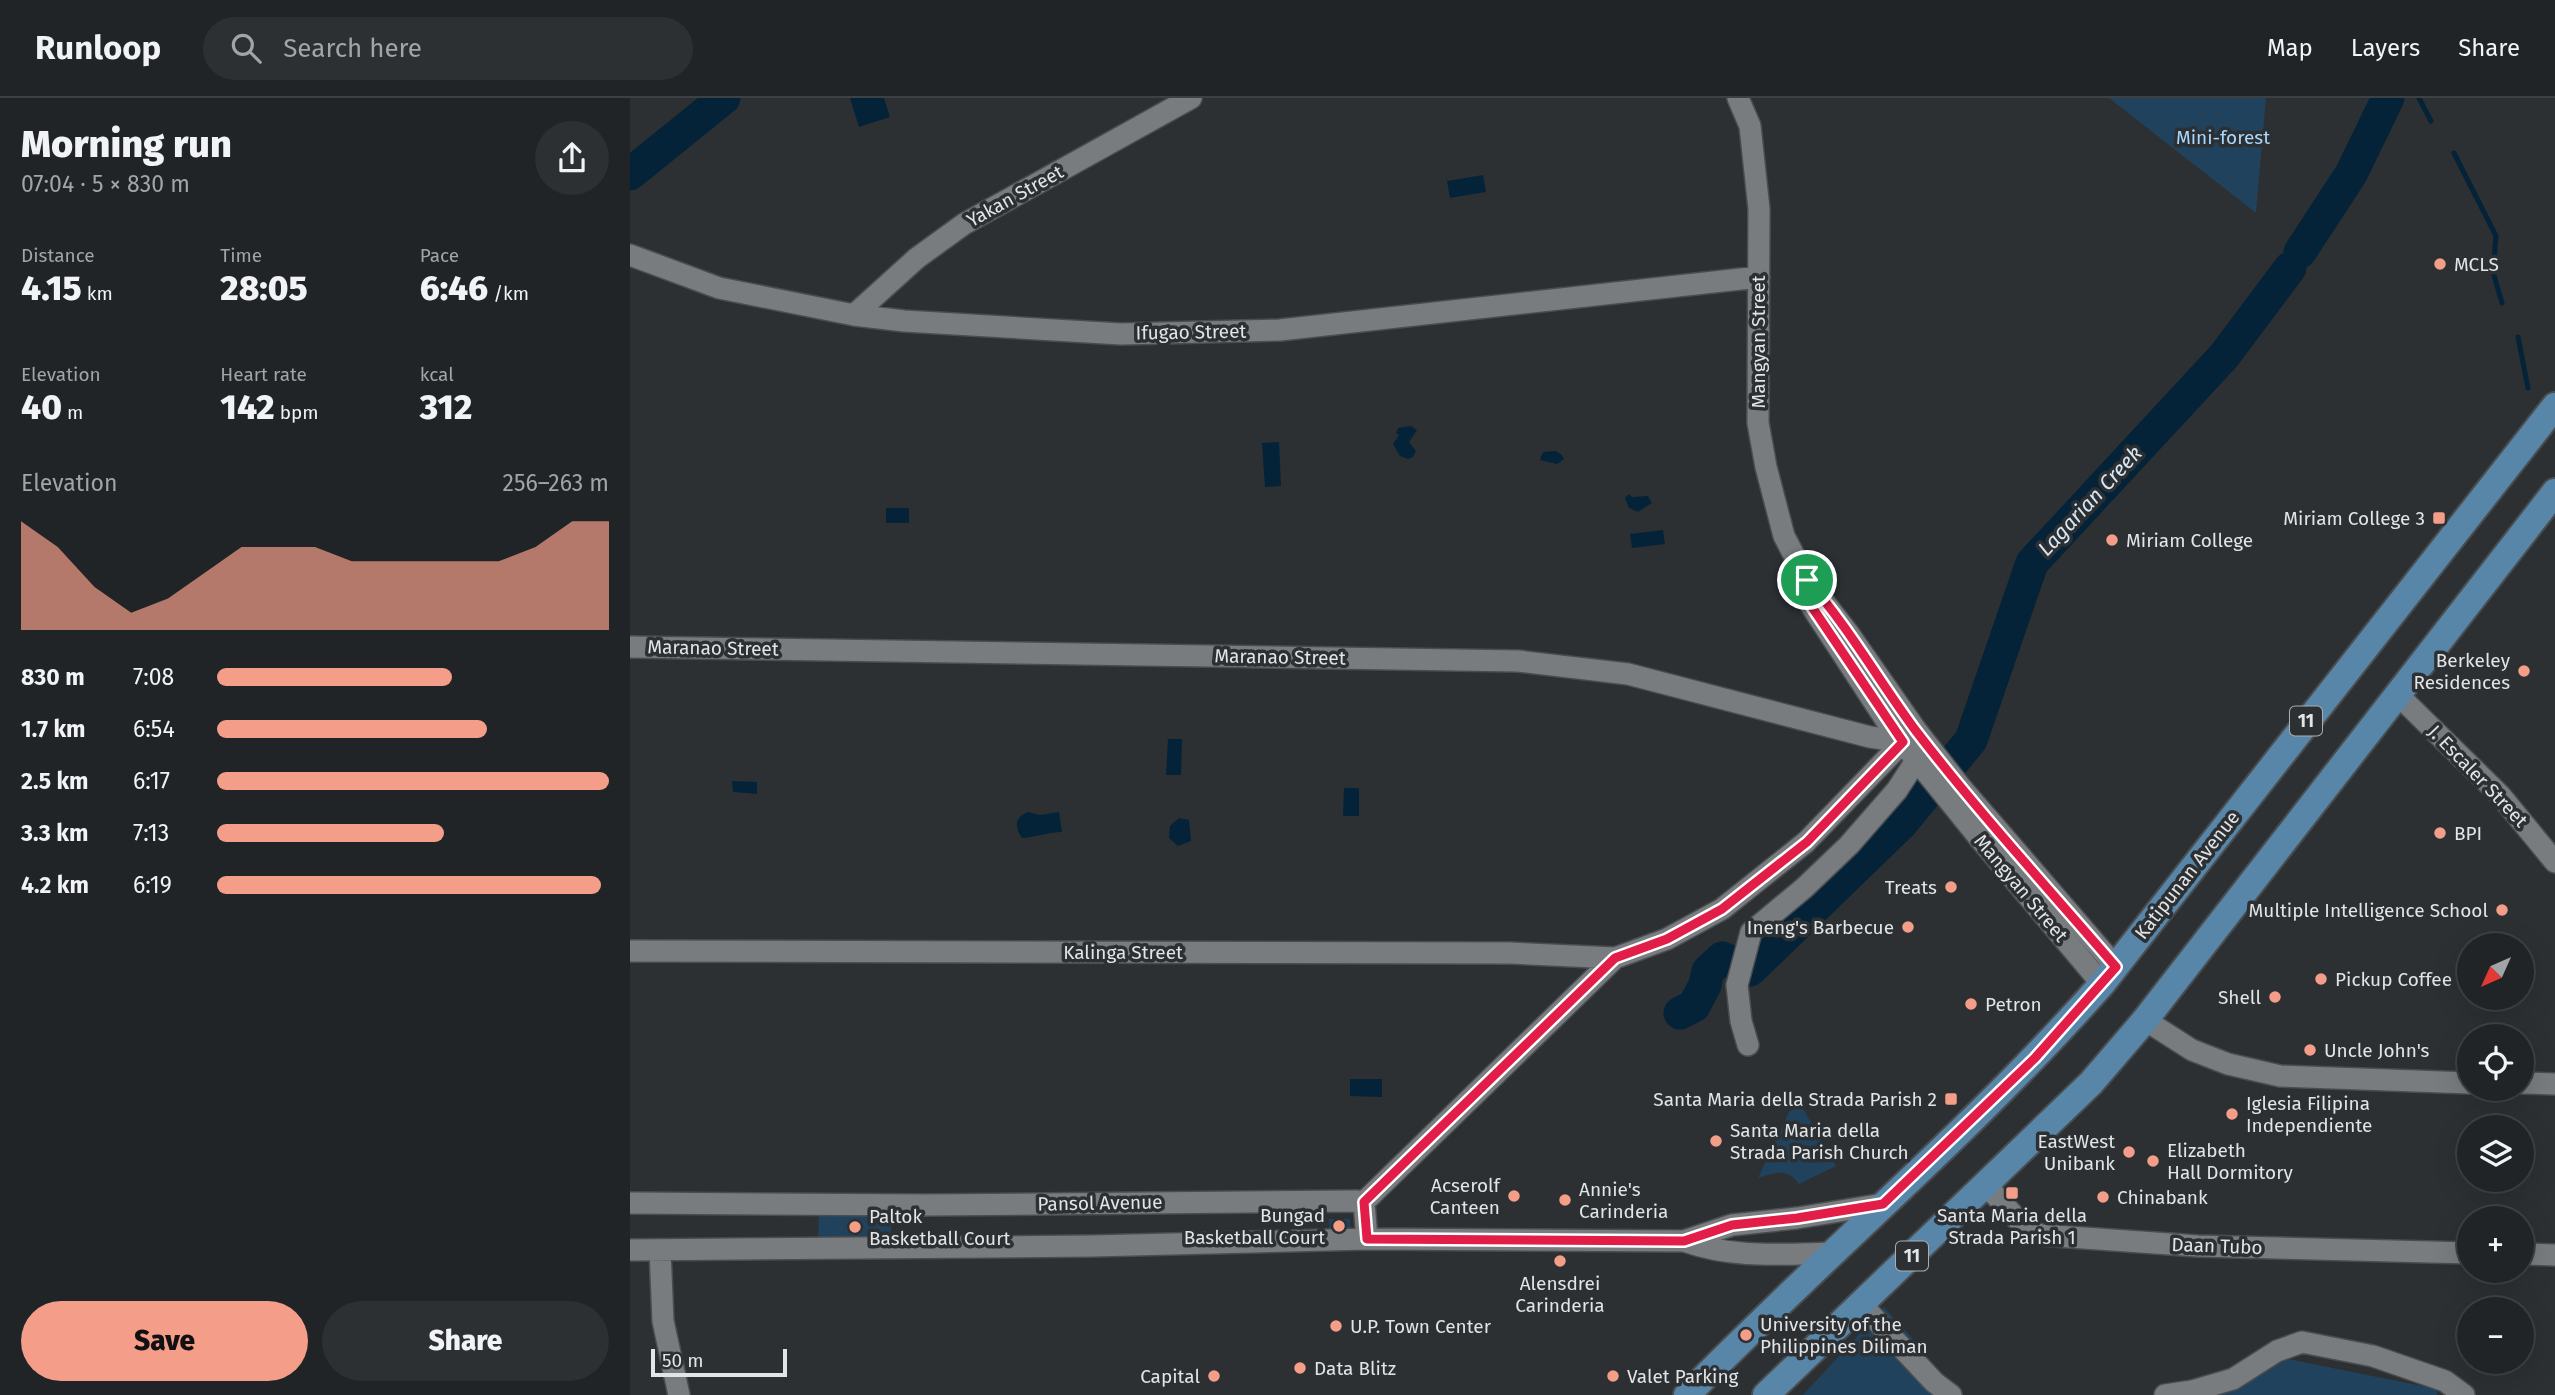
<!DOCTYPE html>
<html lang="en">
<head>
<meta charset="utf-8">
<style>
  :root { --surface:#212426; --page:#2d3032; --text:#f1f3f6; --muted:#a2a4a7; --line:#3e4143; --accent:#f49e89 }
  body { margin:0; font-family:"Fira Sans",sans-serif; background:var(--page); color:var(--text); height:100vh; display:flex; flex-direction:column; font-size:26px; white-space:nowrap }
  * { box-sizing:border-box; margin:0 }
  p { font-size:23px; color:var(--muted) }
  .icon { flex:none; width:38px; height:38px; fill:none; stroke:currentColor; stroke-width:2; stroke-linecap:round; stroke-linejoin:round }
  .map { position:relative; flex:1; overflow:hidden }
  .sheet { display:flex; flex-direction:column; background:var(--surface); width:630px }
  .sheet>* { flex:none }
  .needle { width:46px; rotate:225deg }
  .buttons { position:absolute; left:1827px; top:835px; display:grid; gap:14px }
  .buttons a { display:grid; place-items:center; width:77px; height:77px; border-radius:50%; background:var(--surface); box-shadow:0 7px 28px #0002,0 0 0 2px var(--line); font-size:35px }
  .scale { position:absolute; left:21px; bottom:18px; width:136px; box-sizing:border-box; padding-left:7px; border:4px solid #e2e4e6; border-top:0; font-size:19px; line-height:24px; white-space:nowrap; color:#e2e4e6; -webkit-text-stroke:5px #2c3033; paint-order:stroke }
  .pin { position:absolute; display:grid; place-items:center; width:60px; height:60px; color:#fff; margin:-30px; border:4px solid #fff; border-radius:50%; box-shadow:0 2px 7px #0007 }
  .round { display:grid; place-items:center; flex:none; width:74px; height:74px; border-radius:37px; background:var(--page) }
  .overview { display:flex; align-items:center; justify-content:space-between; height:119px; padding:0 21px }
  h1 { font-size:38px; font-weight:800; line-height:52px }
  .stats { display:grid; grid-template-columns:repeat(3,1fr); gap:10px; height:119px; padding:7px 21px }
  .stats div { display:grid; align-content:center }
  .stats b { font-size:35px; font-weight:800 }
  .stats small { font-size:19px; font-weight:400 }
  .stats p { font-size:19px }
  .chart { height:196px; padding:14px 21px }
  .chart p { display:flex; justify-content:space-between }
  .chart svg { width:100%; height:126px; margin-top:7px; fill:var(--accent); opacity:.7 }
  .action { display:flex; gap:14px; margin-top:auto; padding:14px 21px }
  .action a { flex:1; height:80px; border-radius:42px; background:var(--accent); color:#111; font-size:28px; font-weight:800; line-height:80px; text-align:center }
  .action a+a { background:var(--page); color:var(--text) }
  ul { padding:0 21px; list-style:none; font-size:23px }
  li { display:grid; grid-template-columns:112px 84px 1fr; align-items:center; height:52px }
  li i { height:18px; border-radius:9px; background:var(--accent) }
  header { display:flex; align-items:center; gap:42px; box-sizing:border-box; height:98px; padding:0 35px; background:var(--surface); border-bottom:2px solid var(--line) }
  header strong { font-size:33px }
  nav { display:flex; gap:38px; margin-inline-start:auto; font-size:24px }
  .search { width:490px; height:63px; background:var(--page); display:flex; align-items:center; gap:18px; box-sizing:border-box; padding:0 24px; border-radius:38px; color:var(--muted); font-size:26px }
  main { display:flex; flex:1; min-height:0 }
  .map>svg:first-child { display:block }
  .green { fill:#21425c }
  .water { fill:#042338 }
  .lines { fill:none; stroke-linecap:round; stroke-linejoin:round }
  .stream { stroke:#042338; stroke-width:5 }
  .river { stroke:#042338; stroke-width:33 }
  .minor-casing { stroke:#4a4d50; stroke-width:24 }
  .major-casing { stroke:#4a4d50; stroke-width:30 }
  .minor { stroke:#787c7f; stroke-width:21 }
  .major { stroke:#5886a8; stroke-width:26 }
  .route-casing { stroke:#fff; stroke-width:14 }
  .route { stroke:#e11d48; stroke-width:9 }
  .poi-dot { fill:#f49e89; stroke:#2c3033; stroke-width:2.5 }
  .labels { text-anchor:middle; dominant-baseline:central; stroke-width:7; stroke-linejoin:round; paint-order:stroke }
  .shield { fill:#2c3033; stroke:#abaeb0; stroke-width:2 }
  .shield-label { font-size:18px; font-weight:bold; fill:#e2e4e6 }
  .park-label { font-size:19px; fill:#a9d8fe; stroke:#2c3033 }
  .street-label { font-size:19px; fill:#e2e4e6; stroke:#2c3033 }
  .poi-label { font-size:19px; fill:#e2e4e6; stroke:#2c3033; text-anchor:start }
  .water-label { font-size:21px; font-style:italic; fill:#d6e6f3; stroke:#2c3033 }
</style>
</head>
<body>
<header>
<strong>Runloop</strong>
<div class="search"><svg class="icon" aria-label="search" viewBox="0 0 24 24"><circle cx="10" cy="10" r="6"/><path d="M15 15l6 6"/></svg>Search here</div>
<nav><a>Map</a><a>Layers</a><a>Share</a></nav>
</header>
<main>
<section class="sheet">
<div class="overview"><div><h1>Morning run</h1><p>07:04 · 5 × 830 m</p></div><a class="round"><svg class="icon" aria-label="share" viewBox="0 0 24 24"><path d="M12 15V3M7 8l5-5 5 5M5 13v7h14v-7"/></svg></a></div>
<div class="stats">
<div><p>Distance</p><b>4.15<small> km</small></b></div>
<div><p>Time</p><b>28:05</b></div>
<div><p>Pace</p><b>6:46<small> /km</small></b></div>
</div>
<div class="stats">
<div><p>Elevation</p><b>40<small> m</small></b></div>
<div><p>Heart rate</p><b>142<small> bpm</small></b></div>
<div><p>kcal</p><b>312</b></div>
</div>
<div class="chart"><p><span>Elevation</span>256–263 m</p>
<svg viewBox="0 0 160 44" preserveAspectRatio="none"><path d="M0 44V6L10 15L20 29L30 38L40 33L50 24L60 15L70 15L80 15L90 20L100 20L110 20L120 20L130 20L140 15L150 6L160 6V44z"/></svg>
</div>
<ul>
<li><b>830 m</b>7:08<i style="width:60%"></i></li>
<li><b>1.7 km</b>6:54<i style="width:69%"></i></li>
<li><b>2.5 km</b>6:17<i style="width:100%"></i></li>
<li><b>3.3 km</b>7:13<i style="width:58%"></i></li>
<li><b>4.2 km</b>6:19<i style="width:98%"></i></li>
</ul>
<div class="action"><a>Save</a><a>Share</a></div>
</section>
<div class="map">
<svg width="1925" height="1297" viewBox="0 0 1925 1297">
  <rect width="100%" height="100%" fill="#2c3033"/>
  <path class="green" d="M1479 0H1636L1626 115Z
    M1171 1007 1206 1068 1169 1086C1158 1070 1145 1074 1128 1080L1159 1014Z
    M189 1115 262 1118 261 1144 188 1141Z
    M699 1121H720V1136H699Z
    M1254 1209 1283 1241 1273 1262 1310 1297H1173Z
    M1658 1261 1807 1291V1297H1574L1603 1289Z"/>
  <path class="water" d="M220 0H254L260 19 229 29Z
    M853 77 856 94 820 100 817 83Z
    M781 328 787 332 779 344 786 353 783 359 778 361 770 358 763 346 769 337 766 335 768 330Z
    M649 344 651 388 635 389 632 345Z
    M926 353 932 357 934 361 927 366 910 362 913 354Z
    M999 396 1002 399 1018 398 1022 405 1008 414 999 410 995 400Z
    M256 410H279V425H256Z
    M1033 432 1035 446 1002 450 1000 436Z
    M538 641H552L551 677H536Z
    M102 683 127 684V696L103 694Z
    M714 690H729V718H713Z
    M398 714 410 717 429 714 432 734C419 734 402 740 392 740 384 729 385 719 398 714Z
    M549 720 559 722 561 743 548 748 539 740 540 728Z
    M720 981H752V999L720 998Z"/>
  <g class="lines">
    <path class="stream" d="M1789 0 1801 23
      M1824 55 1866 138 1863 174 1872 205
      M1888 239 1898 290"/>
    <path class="river" d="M0 76 94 0
      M1670 154 1721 76 1758 0
      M1318 670 1341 642 1402 465 1594 258 1660 170
      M1050 915 1064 908 1075 887 1078 873 1092 860 1120 872 1271 726 1299 692"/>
    <defs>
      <path id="minor" d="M1108 0 1120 28 1129 111 1128 325 1136 369 1154 438 1177 482 1219 536 1286 632 1329 687 1486 869
        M0 157 89 190 224 217 274 223 491 236 650 232 1129 179
        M224 217 287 160 334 126 561 0
        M1178 488 1182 509 1263 633 1350 741 1472 886
        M0 549 888 563 998 576 1240 639 1273 644 1286 632
        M1767 596 1870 697 1925 764
        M0 853 880 855 985 860
        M1515 922 1562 952 1598 966 1650 978 1839 985
        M1118 947 1111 923 1107 887 1121 834 1174 790 1219 747 1267 692 1287 661
        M1892 985 1925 986
        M1355 1086 1397 1132 1411 1137 1568 1148 1839 1155
        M734 1104 985 860 1037 841 1092 811 1176 744 1273 644
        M0 1105 297 1107 726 1103 734 1104 737 1141
        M1054 1143C1105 1161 1151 1156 1205 1155
        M0 1152 462 1148 737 1141 1054 1143 1102 1127 1167 1120 1253 1106
        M30 1152 33 1223 49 1297
        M1892 1156 1925 1157
        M1231 1206 1304 1284 1321 1297
        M1535 1297 1562 1293 1603 1281 1647 1253 1672 1244 1743 1258 1815 1283 1834 1297"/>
      <path id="major" d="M1057 1297C1193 1158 1343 1032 1472 886L1925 308
        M1136 1297 1461 985 1515 922 1925 394"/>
    </defs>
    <use href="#minor" class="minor-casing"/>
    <use href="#major" class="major-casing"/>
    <use href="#minor" class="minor"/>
    <use href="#major" class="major"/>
  </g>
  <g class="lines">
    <defs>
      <path id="route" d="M1177 482C1218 528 1249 583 1286 633 1349 715 1419 791 1486 869L1405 960 1253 1106 1167 1120 1102 1127 1054 1143 737 1141 734 1104 985 860 1037 841 1092 811 1177 744 1273 644 1182 509Z"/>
    </defs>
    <use href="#route" class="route-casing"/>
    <use href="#route" class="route"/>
  </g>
  <g class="poi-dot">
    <circle cx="1810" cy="166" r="7"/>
    <rect x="1802" y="413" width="14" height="14" rx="3.5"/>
    <circle cx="1482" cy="442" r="7"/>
    <circle cx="1894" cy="573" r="7"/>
    <circle cx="1810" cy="735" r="7"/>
    <circle cx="1321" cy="789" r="7"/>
    <circle cx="1872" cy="812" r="7"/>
    <circle cx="1278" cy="829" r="7"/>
    <circle cx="1691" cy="881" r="7"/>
    <circle cx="1645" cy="899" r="7"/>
    <circle cx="1341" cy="906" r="7"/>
    <circle cx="1680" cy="952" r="7"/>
    <rect x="1314" y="994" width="14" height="14" rx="3.5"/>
    <circle cx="1602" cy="1016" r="7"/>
    <circle cx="1086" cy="1043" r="7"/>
    <circle cx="1499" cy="1054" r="7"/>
    <circle cx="1523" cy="1063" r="7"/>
    <rect x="1375" y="1088" width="14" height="14" rx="3.5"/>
    <circle cx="884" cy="1098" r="7"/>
    <circle cx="1473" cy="1099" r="7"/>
    <circle cx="935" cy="1102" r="7"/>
    <circle cx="709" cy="1128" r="7"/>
    <circle cx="225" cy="1129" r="7"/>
    <circle cx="930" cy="1163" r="7"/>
    <circle cx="706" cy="1228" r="7"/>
    <circle cx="1116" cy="1237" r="7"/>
    <circle cx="670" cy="1270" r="7"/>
    <circle cx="584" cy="1278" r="7"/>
    <circle cx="983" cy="1278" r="7"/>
  </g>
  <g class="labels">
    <g class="shield">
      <rect x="1660" y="608.5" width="32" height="29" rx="5"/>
      <rect x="1266" y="1143.5" width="32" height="29" rx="5"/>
    </g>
    <g class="shield-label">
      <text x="1676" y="623">11</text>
      <text x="1282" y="1158">11</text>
    </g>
    <g class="park-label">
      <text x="1593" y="39">Mini-forest</text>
    </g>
    <g class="street-label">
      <text transform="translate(385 98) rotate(-29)">Yakan Street</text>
      <text transform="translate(561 234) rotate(-1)">Ifugao Street</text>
      <text transform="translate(1128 244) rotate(-90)">Mangyan Street</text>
      <text transform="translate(83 550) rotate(1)">Maranao Street</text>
      <text transform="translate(650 559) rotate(1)">Maranao Street</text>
      <text transform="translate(1848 678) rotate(46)">J. Escaler Street</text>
      <text transform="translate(1557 777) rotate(-52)">Katipunan Avenue</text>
      <text transform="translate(1391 790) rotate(50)">Mangyan Street</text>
      <text x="493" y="854">Kalinga Street</text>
      <text transform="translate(470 1105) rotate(-1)">Pansol Avenue</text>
      <text transform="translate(1587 1148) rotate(2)">Daan Tubo</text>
    </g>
    <g class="poi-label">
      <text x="1824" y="166">MCLS</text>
      <text x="1795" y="420" text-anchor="end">Miriam College 3</text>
      <text x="1496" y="442">Miriam College</text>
      <text x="1880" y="562" text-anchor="end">Berkeley<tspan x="1880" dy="22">Residences</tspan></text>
      <text x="1824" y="735">BPI</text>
      <text x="1307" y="789" text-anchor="end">Treats</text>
      <text x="1858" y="812" text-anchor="end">Multiple Intelligence School</text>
      <text x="1264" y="829" text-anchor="end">Ineng's Barbecue</text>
      <text x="1705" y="881">Pickup Coffee</text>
      <text x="1631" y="899" text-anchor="end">Shell</text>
      <text x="1355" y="906">Petron</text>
      <text x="1694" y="952">Uncle John's</text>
      <text x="1307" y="1001" text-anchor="end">Santa Maria della Strada Parish 2</text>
      <text x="1616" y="1005">Iglesia Filipina<tspan x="1616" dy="22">Independiente</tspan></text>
      <text x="1100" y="1032">Santa Maria della<tspan x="1100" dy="22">Strada Parish Church</tspan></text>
      <text x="1485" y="1043" text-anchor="end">EastWest<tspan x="1485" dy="22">Unibank</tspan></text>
      <text x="1537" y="1052">Elizabeth<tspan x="1537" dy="22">Hall Dormitory</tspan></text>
      <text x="870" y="1087" text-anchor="end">Acserolf<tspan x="870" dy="22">Canteen</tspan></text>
      <text x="949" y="1091">Annie's<tspan x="949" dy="22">Carinderia</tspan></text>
      <text x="1487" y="1099">Chinabank</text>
      <text x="695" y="1117" text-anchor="end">Bungad<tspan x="695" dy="22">Basketball Court</tspan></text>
      <text x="1382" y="1117" text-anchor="middle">Santa Maria della<tspan x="1382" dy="22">Strada Parish 1</tspan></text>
      <text x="239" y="1118">Paltok<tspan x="239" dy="22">Basketball Court</tspan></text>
      <text x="930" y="1185" text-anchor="middle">Alensdrei<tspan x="930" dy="22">Carinderia</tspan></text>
      <text x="1130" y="1226">University of the<tspan x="1130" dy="22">Philippines Diliman</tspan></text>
      <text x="720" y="1228">U.P. Town Center</text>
      <text x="684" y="1270">Data Blitz</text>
      <text x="570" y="1278" text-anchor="end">Capital</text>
      <text x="997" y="1278">Valet Parking</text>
    </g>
    <g class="water-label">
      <text transform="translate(1460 403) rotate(-47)">Lagarian Creek</text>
    </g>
  </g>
</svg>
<div class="buttons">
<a><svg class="needle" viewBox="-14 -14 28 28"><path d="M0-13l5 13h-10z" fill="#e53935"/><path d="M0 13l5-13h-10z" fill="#a2a4a7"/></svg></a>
<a><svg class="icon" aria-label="locate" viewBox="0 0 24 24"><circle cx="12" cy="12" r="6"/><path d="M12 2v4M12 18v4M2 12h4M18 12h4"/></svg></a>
<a><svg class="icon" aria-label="layers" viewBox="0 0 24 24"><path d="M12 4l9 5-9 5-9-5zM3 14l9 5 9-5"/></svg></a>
<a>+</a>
<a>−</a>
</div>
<div class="scale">50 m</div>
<div class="pin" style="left:1177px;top:482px;background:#1e9e55"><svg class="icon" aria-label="arrive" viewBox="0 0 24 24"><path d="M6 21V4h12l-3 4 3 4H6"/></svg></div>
</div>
</main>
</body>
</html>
